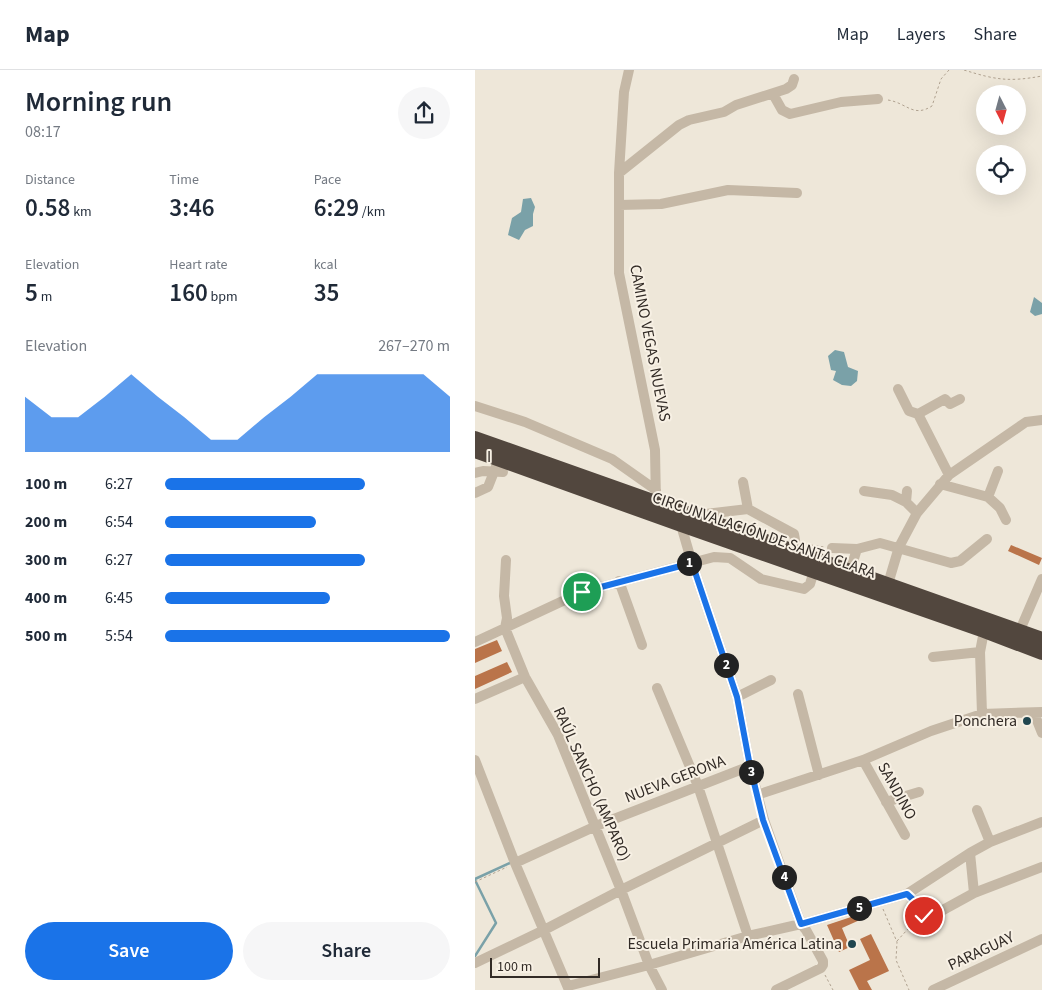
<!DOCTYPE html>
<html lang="en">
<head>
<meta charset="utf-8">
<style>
  :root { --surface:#fff; --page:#f6f6f7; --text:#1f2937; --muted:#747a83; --line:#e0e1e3; --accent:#1a73e8 }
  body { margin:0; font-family:"Source Sans 3",sans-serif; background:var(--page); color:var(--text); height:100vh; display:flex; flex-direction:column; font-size:19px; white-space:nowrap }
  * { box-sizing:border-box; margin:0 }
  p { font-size:16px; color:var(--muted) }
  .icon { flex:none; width:28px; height:28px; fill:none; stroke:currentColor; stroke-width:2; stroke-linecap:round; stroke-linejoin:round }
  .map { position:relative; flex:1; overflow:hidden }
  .panel { display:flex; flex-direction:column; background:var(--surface); width:475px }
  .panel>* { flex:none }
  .needle { width:32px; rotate:174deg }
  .controls { position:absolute; left:501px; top:15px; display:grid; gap:10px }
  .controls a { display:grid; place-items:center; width:50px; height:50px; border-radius:50%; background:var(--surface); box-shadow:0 5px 20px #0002; font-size:25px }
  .scale { position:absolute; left:15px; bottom:12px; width:110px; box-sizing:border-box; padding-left:5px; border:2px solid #322b26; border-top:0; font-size:14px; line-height:18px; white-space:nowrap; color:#322b26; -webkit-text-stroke:4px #f7f0e4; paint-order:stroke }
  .pin { position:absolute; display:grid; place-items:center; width:42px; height:42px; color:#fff; margin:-21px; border:2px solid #fff; border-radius:50%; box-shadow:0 1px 5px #0007 }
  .km { position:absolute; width:25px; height:25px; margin:-12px; border-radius:50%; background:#222; color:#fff; font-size:14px; line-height:25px; text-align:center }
  .round { display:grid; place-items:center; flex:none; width:52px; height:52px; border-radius:26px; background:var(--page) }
  .headline { display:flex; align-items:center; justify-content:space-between; height:85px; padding:0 25px }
  h1 { font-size:28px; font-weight:600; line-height:38px }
  .figures { display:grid; grid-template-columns:repeat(3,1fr); gap:8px; height:85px; padding:5px 25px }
  .figures div { display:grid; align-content:center }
  .figures b { font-size:25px; font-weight:600 }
  .figures small { font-size:14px; font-weight:400 }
  .figures p { font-size:14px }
  .chart { height:140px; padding:10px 25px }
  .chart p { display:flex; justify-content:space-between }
  .chart svg { width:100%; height:90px; margin-top:5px; fill:var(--accent); opacity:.7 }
  .action { display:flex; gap:10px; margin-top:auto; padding:10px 25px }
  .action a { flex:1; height:58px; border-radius:30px; background:var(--accent); color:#fff; font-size:20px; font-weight:600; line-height:58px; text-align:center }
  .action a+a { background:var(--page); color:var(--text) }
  ul { padding:0 25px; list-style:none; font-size:16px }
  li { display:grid; grid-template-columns:80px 60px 1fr; align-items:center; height:38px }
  li i { height:12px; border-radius:6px; background:var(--accent) }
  header { display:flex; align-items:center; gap:30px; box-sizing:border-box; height:70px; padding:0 25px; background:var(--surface); border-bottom:1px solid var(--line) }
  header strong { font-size:24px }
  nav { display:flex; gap:28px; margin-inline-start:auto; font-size:18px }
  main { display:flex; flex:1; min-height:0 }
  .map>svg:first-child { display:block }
  .water { fill:#7aa1a8 }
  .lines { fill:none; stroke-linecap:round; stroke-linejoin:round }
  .stream { stroke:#7aa1a8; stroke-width:2.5 }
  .building { fill:#ba744a }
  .path { stroke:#b0a290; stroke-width:1; stroke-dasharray:2.5 2.5; stroke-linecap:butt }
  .minor { stroke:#c5b8a6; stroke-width:10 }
  .highway { stroke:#52473e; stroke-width:14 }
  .route-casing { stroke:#fff; stroke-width:10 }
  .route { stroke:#1a73e8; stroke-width:6 }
  .poi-dot { fill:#20464f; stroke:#f7f0e4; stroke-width:2 }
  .labels { text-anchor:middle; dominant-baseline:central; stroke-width:4; stroke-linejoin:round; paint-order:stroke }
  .street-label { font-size:16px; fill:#322b26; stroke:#f7f0e4 }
  .poi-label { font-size:16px; fill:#322b26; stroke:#f7f0e4; text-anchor:end }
</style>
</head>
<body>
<header>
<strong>Map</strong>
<nav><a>Map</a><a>Layers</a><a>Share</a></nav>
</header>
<main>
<section class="panel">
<div class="headline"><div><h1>Morning run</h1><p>08:17</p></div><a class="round"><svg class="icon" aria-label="share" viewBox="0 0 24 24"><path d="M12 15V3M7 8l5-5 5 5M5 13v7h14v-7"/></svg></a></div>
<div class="figures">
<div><p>Distance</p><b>0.58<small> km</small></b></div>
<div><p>Time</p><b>3:46</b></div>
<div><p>Pace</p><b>6:29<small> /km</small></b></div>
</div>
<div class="figures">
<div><p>Elevation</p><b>5<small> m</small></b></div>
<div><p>Heart rate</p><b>160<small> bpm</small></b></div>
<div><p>kcal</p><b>35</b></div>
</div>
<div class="chart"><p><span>Elevation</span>267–270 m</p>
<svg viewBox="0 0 160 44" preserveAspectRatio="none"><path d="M0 44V17L10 27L20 27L30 17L40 6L50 17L60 27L70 38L80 38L90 27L100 17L110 6L120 6L130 6L140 6L150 6L160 17V44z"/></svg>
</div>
<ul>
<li><b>100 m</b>6:27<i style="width:70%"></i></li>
<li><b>200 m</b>6:54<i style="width:53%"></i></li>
<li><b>300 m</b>6:27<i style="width:70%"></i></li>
<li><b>400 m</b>6:45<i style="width:58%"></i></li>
<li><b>500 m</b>5:54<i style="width:100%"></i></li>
</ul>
<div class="action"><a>Save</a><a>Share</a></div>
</section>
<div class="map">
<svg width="567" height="920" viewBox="0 0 567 920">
  <rect width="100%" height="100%" fill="#eee7d9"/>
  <path class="water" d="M56 128 60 137 58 144V156L50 160 44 170 33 165 37 148 46 142 48 129Z
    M559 227 567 233V244L560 246 555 242Z
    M360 280 369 282 373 297 383 301 382 311 376 316 367 315 358 310 361 301 356 300 353 286Z"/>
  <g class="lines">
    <path class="stream" d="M0 809 37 792
      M0 810 21 853 0 886"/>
  </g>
  <path class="building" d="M536 475 567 488 564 495 533 481Z
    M22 570 27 581 0 593V579Z
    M32 592 37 602 0 619V606Z
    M385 844 387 849 367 858 375 877 364 882 352 855Z
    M396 864 414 901 392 911 397 920H384L374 900 395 890 385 869Z"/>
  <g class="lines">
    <path class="path" d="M489 0C521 10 534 12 567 6
      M413 30C432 33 438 48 457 36L466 9 474 0
      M336 475 349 477
      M0 812 32 797
      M408 839 422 872 421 890 434 920
      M422 871 432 860 446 848
      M350 905 358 920"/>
    <path class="minor" d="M154 0 149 22 144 103V203L180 380 181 433
      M298 24 307 40 315 44 366 32 403 29
      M144 103 204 55 214 50 249 42 261 35 311 19 317 15 319 9
      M144 135 186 134 253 120 322 123
      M423 319 434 341 443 344 474 405
      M0 336 50 352 137 389 181 420
      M443 344 470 329 475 334 485 329
      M0 403 8 401 28 402
      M268 412 273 439
      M465 414 513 427 525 438 531 450
      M389 421 417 425 431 432
      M432 421 431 432 442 443
      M0 423 13 417 24 389
      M513 427 523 401
      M222 445 273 439 319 464 320 470 316 480
      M207 451 206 455 217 493 262 627 275 696 289 750 326 854 331 860 348 891V895L346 898 301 920
      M357 478 382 479 405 473 476 493 485 491 512 469
      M31 490 29 526 32 548 30 558 50 607 83 665 146 820 174 895 187 920
      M375 501 382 479
      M144 511 167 575
      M413 514 424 477 442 443 474 405 551 352 567 350
      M545 560 567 509
      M0 572 107 522 239 487 255 488 286 509 329 519 335 514 339 501
      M458 587 505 582
      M182 618 223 716 273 866
      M323 624 344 705
      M262 627 296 610
      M0 629 50 607
      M559 643 567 663
      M507 644 505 582 509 561
      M0 690 40 793 94 920
      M388 690 430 765
      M282 725 388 690 456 661 507 644 567 642
      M411 732 444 722
      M502 740 515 772
      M495 783 499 823
      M40 793 121 756 275 696
      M432 824 446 837 456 842 468 840 499 823 567 797
      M0 893 69 860 146 820 289 750
      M93 916 174 895 273 866 326 854 432 824 495 783 515 772 567 752
      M458 920 567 869"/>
    <path class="highway" d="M0 368 567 569
      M0 381 206 455 509 561 567 583"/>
  </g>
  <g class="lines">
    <defs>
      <path id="route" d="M107 522 217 493 262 627 275 696 288 750 326 854 432 824 446 837 456 842 449 846"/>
    </defs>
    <use href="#route" class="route-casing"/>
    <use href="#route" class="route"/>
  </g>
  <g class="poi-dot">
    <circle cx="552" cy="651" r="5"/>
    <circle cx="377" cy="874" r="5"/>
  </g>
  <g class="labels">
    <g class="street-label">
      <text transform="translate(175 273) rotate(79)">CAMINO VEGAS NUEVAS</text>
      <text x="14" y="387">I</text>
      <text transform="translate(289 465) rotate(19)">CIRCUNVALACIÓN DE SANTA CLARA</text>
      <text transform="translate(200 709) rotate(-21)">NUEVA GERONA</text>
      <text transform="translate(117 714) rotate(66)">RAÚL SANCHO (AMPARO)</text>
      <text transform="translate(422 721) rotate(61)">SANDINO</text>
      <text transform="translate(506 881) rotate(-25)">PARAGUAY</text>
    </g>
    <g class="poi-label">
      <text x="542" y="651">Ponchera</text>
      <text x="367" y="874">Escuela Primaria América Latina</text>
    </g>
  </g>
</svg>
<div class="controls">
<a><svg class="needle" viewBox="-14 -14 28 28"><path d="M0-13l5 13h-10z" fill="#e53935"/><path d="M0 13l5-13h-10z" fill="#747a83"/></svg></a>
<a><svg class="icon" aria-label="locate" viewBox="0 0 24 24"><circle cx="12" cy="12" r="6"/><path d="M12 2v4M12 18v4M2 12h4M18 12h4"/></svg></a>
</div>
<div class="scale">100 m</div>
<div class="pin" style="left:107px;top:522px;background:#1e9e55"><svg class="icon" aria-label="arrive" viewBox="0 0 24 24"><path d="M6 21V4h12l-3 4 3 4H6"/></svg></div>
<div class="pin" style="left:449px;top:846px;background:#d93025"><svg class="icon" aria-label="check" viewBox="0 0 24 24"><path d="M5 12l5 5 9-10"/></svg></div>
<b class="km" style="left:214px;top:493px">1</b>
<b class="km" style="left:251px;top:595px">2</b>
<b class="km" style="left:276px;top:702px">3</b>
<b class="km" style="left:309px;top:807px">4</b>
<b class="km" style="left:384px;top:838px">5</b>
</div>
</main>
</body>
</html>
